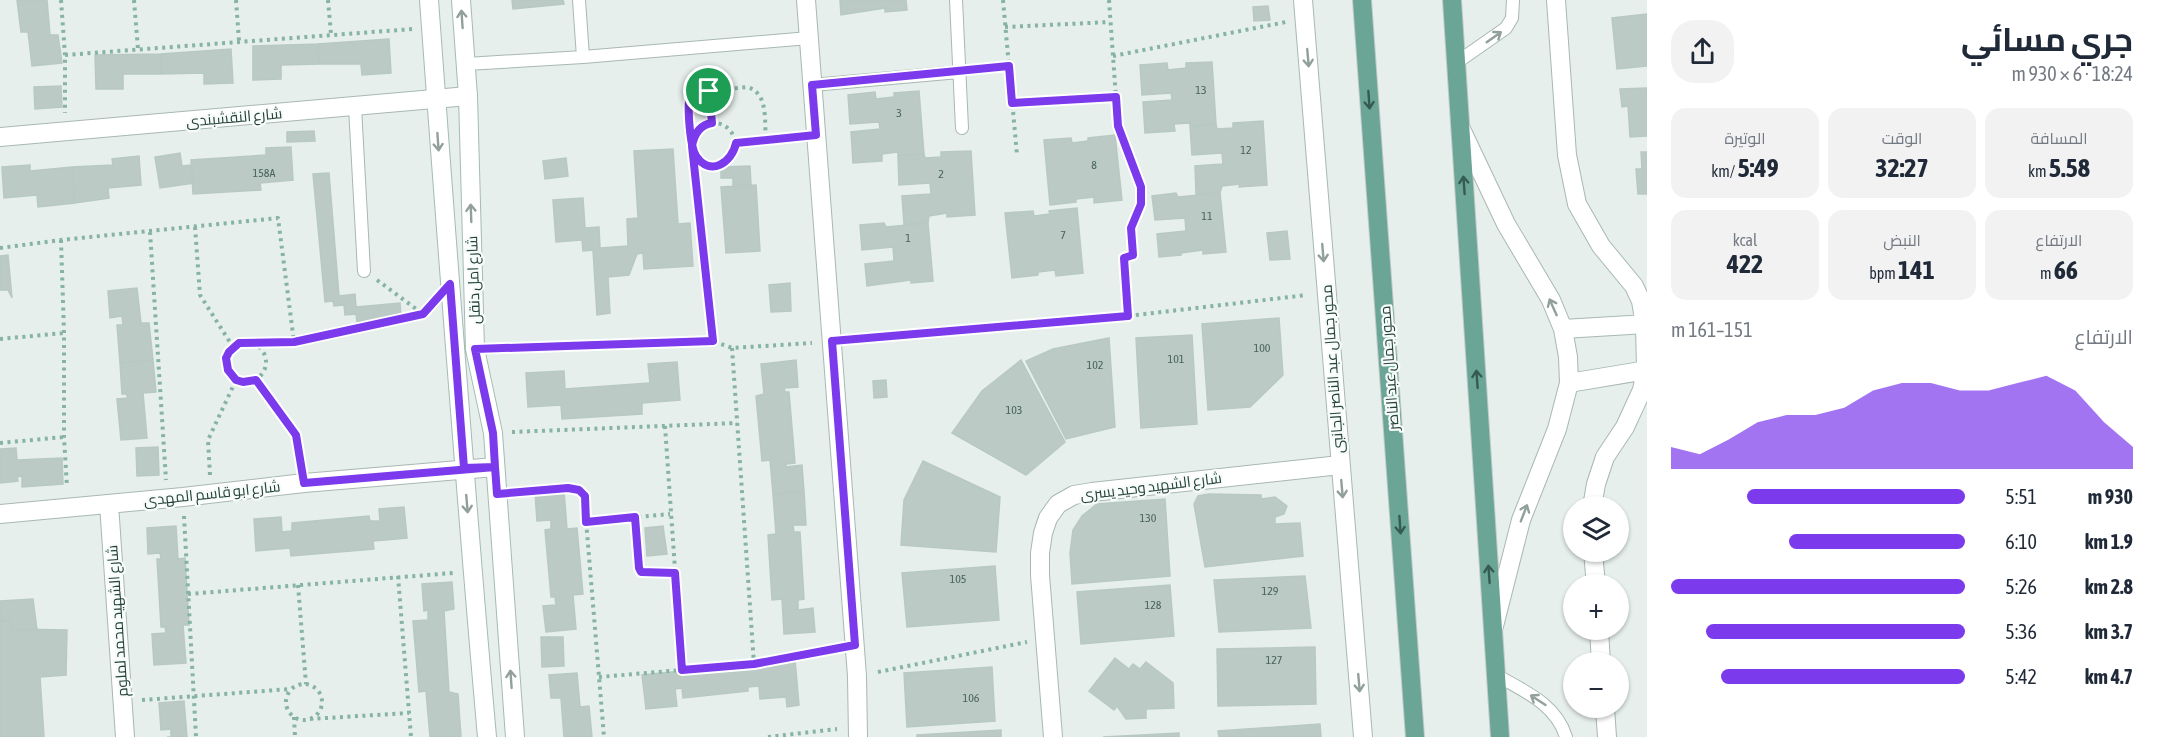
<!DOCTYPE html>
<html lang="ar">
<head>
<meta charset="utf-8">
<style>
  :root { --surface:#fff; --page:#f2f2f3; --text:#1f2937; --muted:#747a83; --accent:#7c3aed }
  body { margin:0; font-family:"Asap Condensed",Cairo,sans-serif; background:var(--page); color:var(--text); direction:rtl; height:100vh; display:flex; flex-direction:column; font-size:22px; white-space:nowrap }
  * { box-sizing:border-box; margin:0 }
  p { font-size:20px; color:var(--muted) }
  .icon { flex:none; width:33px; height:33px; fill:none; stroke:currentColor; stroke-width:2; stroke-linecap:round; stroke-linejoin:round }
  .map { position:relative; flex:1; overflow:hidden; direction:ltr }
  .sheet { display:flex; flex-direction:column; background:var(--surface); width:510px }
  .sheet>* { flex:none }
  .buttons { position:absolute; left:1563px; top:496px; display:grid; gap:12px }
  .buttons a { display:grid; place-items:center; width:66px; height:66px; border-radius:50%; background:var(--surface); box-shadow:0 2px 4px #0004; font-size:30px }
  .pin { position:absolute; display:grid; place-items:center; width:51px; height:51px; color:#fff; margin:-26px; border:3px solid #fff; border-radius:50%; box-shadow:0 2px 6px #0007 }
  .round { display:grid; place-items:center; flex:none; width:63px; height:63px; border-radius:24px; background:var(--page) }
  .overview { display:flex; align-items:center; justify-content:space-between; height:102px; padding:0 24px }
  h1 { font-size:33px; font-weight:700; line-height:45px }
  .metrics { display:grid; grid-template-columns:repeat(3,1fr); gap:9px; height:102px; padding:6px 24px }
  .metrics div { display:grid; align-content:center; border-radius:15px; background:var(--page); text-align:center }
  .metrics b { font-size:26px; font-weight:700 }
  .metrics small { font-size:16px; font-weight:400 }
  .metrics p { font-size:16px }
  .chart { height:168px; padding:12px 24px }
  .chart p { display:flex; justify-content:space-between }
  .chart svg { width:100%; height:108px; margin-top:6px; fill:var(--accent); opacity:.7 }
  ul { padding:0 24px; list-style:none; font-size:20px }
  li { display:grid; grid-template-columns:96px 72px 1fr; align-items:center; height:45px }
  li i { height:15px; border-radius:8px; background:var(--accent) }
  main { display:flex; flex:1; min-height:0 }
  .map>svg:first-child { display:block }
  .building { fill:#bbcac4; stroke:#b8c9c2; stroke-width:1.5 }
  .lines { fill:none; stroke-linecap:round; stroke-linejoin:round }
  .lane-casing { stroke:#a8b8b2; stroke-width:14 }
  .street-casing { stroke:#a8b8b2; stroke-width:20 }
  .secondary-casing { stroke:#a4bbb3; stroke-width:20 }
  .primary-casing { stroke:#c2cac8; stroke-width:20 }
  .path { stroke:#86b3a5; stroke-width:4; stroke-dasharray:3 4.5; stroke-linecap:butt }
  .lane { stroke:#fff; stroke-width:12 }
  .street { stroke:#fff; stroke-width:18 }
  .secondary { stroke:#fff; stroke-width:18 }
  .primary { stroke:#6aa596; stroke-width:18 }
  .oneway { stroke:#92a09c }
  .oneway2 { stroke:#365b51 }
  .route-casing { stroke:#fff; stroke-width:12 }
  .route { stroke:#7c3aed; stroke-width:8 }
  .labels { text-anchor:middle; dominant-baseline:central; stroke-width:4.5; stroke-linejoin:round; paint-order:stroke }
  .number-label { font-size:12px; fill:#4a645c }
  .street-label { font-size:15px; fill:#24423a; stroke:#f7fbf9 }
</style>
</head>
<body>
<main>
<section class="sheet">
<div class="overview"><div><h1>جري مسائي</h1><p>18:24 · 6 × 930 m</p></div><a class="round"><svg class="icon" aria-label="share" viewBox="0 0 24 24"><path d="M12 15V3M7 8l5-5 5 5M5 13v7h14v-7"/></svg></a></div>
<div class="metrics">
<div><p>المسافة</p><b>5.58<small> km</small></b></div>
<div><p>الوقت</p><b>32:27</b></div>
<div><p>الوتيرة</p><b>5:49<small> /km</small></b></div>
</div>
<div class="metrics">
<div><p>الارتفاع</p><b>66<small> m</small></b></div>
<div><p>النبض</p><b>141<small> bpm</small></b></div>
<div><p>kcal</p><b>422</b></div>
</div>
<div class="chart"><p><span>الارتفاع</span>151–161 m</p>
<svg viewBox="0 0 160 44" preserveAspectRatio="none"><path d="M0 44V35L10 38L20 32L30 25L40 22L50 22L60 19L70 12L80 9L90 9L100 12L110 12L120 9L130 6L140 12L150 25L160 35V44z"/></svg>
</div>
<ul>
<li><b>930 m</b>5:51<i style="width:74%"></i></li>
<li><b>1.9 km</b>6:10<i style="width:60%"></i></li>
<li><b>2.8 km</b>5:26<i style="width:100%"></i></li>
<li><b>3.7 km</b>5:36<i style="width:88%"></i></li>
<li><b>4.7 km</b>5:42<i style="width:83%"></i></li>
</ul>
</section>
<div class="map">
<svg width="1647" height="737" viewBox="0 0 1647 737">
  <rect width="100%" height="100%" fill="#e6efeb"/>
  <path class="building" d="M17 0H47L50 35H58L62 63 32 66 28 32H21Z
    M512 0H563L564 4 513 9Z
    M840 0H906L907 10 885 12V8L841 15Z
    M1268 6 1270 20 1254 21 1253 7Z
    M1647 14V66L1617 69 1612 18Z
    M389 39 391 73 362 75 361 64H319L318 44Z
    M318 44 319 64 281 65V79L253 80V46Z
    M231 49 233 83 204 84V73L161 74V54Z
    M161 54V74H123V89H96L95 55Z
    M1212 62 1216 124 1190 126V123L1174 124 1175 131 1145 133 1143 102 1172 100 1171 93 1142 95 1140 65 1167 63 1168 70 1186 68V63Z
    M61 86 62 107 35 109 34 87Z
    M1647 88V136L1630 137 1628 106 1622 107 1620 89Z
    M919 91 924 154 898 156V152L882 154V161L853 163 851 132 880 129 879 122 850 124 848 95 875 92 876 99 894 97V93Z
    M1263 121 1267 185 1239 187 1240 184 1222 186 1220 193 1196 194 1195 166 1223 164 1222 153 1192 155 1190 126 1216 124 1217 129 1233 128V123Z
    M314 131 315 141 287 142V132Z
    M1115 135 1122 200 1094 203V197L1076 199V202L1050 205 1044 140 1071 138 1072 143 1088 141V138Z
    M291 147 293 180 260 183 261 190 193 194 191 160 266 155V148Z
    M673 149 678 224 690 223 693 266 644 269 643 253 637 254 629 275 608 277 610 313 597 315 593 250 583 251 582 240 556 242 553 200 583 198 585 228 599 227 600 248 628 246 627 219 638 218 634 151Z
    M971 151 975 215 947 217V213L929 216 928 223 904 224 902 196 931 194 930 183 899 185 898 156 924 154 925 158 941 157V152Z
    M1641 152H1647V194H1638L1636 169H1642Z
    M180 153 182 166 191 165 194 183 160 188 155 157Z
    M139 156 141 185 108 188 109 198 75 203 72 167 113 165 112 159Z
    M566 158 568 176 545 179 543 161Z
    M30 165V171L72 167 75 203 38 207 37 195 4 198 2 167Z
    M750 166 751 185 733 186V178H721V167Z
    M329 173 339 296 355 294 356 307 400 303 401 317 357 322 356 314 345 315 344 305 334 306 333 301 325 302 313 174Z
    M756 185 760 251 726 253 721 187Z
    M1176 193 1178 197 1220 193 1226 252 1203 254V250L1181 253V255L1159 257 1157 234 1186 231 1185 218 1155 220 1152 196Z
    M1077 208 1083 273 1056 276 1055 270 1038 272V275L1012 278 1005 213 1033 211 1034 216 1050 214 1049 211Z
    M884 223 886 227 928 223 933 281 911 283V280L867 286 865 264 894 261 893 247 862 250 860 225Z
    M1287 231 1290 259 1270 260 1267 233Z
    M8 255 12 298 8 290H0V256Z
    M790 283 791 311 771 312 769 285Z
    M137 288 141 323H149L153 360 120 363 117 325H123L122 316 110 318 108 291Z
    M1279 318 1283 375 1250 407 1208 410 1202 324Z
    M1192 335 1197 424 1141 428 1136 338Z
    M1109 338 1115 427 1066 439 1026 361 1053 349Z
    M153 360 156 392 143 393 147 438 121 440 117 399 128 398 126 394H122L120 363Z
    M796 360 798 387 784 388 785 392H789L795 463 786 464V467L802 465 804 491 773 494 770 460 762 461 756 396 764 394 761 364Z
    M1021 360 1065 442 1026 475 952 433 982 391Z
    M677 362 680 400 642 403V414L562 419 561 405 528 407 526 373 564 371 565 389 650 383 648 364Z
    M886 380 887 397 874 398 873 381Z
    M158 447 159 475 137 476 136 448Z
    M16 448 17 460 62 458 63 484 22 487V476L17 477 18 481 0 483V449Z
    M923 461 1000 497 996 552 901 545 904 500Z
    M564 491 567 529 577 528 583 594 573 595 576 629 546 632 543 606 556 605 555 597H551L545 530 551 529V520L537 521 535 493Z
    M804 491 806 525H793L794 532H800L804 599 798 600V610L813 608 815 632 784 634 782 599 772 600 768 535 776 534 773 494Z
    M1209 494 1261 495V499L1275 497 1287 506 1284 514 1275 517V524L1300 523 1303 556 1205 567 1194 504 1198 496Z
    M1165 499 1170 576 1072 584 1070 553 1073 530 1082 516 1097 504Z
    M404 507 407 538 373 541 374 549 291 556 290 548 256 551 254 519 281 517 282 532 292 531V523L369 516 370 521H380L379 509Z
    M176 526 178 559 185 558 189 625H183L186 663 154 665 152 634 166 633 165 627H161L157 559H161L160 553 148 554 147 528Z
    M663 526 667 554 647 556 645 528Z
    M995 566 999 620 907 627 902 573Z
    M1305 576 1311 628 1219 632 1214 580Z
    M452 582 454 609 444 611 449 692 458 694 461 737H430L426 691 419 692 413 621 428 620V610L424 611 422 584Z
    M1170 585 1174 636 1081 644 1077 592Z
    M33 599 37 630 11 629V621H0V601Z
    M0 621H11V629L67 630 66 675 40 677 44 737H0Z
    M541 637H563L564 666 542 667Z
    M1315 647 1316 704 1218 706 1217 649Z
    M1115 658 1129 669 1133 664 1140 669 1146 662 1173 683 1174 708 1146 709V718L1126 719 1117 706 1114 710 1089 691Z
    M795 660 799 705 787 707 786 697 760 699 759 686 748 687V691L683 698 682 688 675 689 677 706 646 709 642 675Z
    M992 667 995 721 907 727 904 673Z
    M577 673 580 707 589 706 592 737H564L561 698H551L549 675Z
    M184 701 187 737H167H171V729L161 730 159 703Z
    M1320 724 1321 737H1219L1218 731Z
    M1001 730V737H917V735Z
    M1179 733V737H1103Z"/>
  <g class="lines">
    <defs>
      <path id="lane" d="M579 0 583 57
        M956 0 962 128
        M1456 63 1506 28 1512 18 1513 0
        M466 64 583 57 809 38
        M812 85 959 72
        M355 107 364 271
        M1496 675C1524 691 1556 704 1566 737"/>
      <path id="street" d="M806 0 857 676 858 737
        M1303 0 1363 737
        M1556 0 1567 155 1577 204 1601 246 1634 286 1641 301 1645 325 1646 370 1642 390 1625 427 1605 457 1596 484 1592 507
        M1461 129 1506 224 1551 300 1563 329 1568 357 1569 383 1557 429 1521 520 1494 626
        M0 137 468 96
        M1563 329 1647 324
        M1569 383 1647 370
        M109 504 125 737
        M0 514 183 497 304 483 495 467
        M1593 552 1596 585
        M1599 630 1601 663
        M1605 708 1607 737
        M1053 737 1040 575V553L1043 533 1048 518 1058 504 1074 495 1092 492 1340 465"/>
      <path id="secondary" d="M429 0C447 246 465 491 487 737
        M461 0 468 96 475 349 493 433 515 737"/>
      <path id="primary" d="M1362 0 1415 737
        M1452 0 1500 737"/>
    </defs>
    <use href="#lane" class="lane-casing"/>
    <use href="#street" class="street-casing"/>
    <use href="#secondary" class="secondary-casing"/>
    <use href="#primary" class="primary-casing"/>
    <path class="path" d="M61 0 65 55V113
      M134 0 138 49
      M236 0 239 41
      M328 0 331 34
      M1003 0 1017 155
      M1109 0 1118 126 1141 187V204L1131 228 1133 255 1124 258 1128 316
      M1005 27 1110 22
      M65 55 413 29
      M1113 56 1286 22
      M977 70 1009 66
      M709 91 712 123
      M1012 103 1116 97
      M693 144a21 21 0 1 1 42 0a21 21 0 1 1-42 0Z
      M736 143 798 137
      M195 227 200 295 233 347
      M150 232 166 480
      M61 240 64 333V437L67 487
      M0 248 61 240 278 218 294 342 254 343
      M377 280 423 314
      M0 339 64 333
      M852 340 1128 316 1307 295
      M713 341 692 146 690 96 693 93 747 87C769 93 764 121 766 139
      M226 362a20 20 0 1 1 40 0a20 20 0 1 1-40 0Z
      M294 342 423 314 431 305
      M497 348 713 341 732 348 812 343
      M732 348 754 664
      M256 380 296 434 301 465
      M665 426 682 670
      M512 432 737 423
      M0 443 64 437
      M210 475 208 440 236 380
      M516 492 568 488 579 490 584 496 604 737
      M184 516 196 737
      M635 517 639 568 641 572 675 573
      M586 522 670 514
      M398 576 411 737
      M298 585 306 684
      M188 594 453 573
      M878 672 1027 642
      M599 677 754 664 834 649
      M286 702a18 18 0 1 1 36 0a18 18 0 1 1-36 0Z
      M142 700 291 689
      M294 717 295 737
      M310 719 409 713
      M768 737 837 729"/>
    <use href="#lane" class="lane"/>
    <use href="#street" class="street"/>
    <use href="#secondary" class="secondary"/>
    <use href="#primary" class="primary"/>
  </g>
  <defs><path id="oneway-shaft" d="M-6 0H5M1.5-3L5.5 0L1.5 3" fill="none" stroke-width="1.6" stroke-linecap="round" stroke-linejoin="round" transform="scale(1.5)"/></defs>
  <g class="oneway">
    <use href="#oneway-shaft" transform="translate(462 19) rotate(-94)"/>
    <use href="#oneway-shaft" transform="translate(1494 37) rotate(-35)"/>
    <use href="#oneway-shaft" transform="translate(1308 58) rotate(85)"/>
    <use href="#oneway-shaft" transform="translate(438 142) rotate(86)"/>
    <use href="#oneway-shaft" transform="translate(471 213) rotate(-92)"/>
    <use href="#oneway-shaft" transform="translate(1323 253) rotate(85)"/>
    <use href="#oneway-shaft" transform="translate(1553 307) rotate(-114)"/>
    <use href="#oneway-shaft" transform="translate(1342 489) rotate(85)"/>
    <use href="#oneway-shaft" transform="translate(467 504) rotate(85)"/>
    <use href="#oneway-shaft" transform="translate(1524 513) rotate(-69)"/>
    <use href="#oneway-shaft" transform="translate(511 679) rotate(-94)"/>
    <use href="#oneway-shaft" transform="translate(1359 683) rotate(85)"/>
    <use href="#oneway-shaft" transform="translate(1538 700) rotate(-147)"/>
  </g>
  <g class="oneway2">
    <use href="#oneway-shaft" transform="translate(1369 100) rotate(86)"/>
    <use href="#oneway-shaft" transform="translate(1464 185) rotate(-94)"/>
    <use href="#oneway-shaft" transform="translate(1477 379) rotate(-94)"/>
    <use href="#oneway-shaft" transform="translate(1400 525) rotate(86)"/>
    <use href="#oneway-shaft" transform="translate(1489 574) rotate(-94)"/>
  </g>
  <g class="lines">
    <defs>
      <path id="route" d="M709 91 712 123C699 125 694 135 692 146L713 341 475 349 493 433 495 467 304 483 296 435 256 380 243 382 236 380 228 370 226 358 229 352 239 343 294 342 423 314 450 284 464 468 495 467 497 494 568 488 579 490 585 496 586 522 635 517 639 568 641 572 675 573 682 670 754 664 855 645 832 341 1128 316 1124 258 1133 255 1131 228 1141 204V187L1118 126 1116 97 1012 103 1009 66 812 85 816 135 736 143C732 163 710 177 696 156 690 147 688 112 689 101 689 96 690 96 693 93L709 91"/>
    </defs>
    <use href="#route" class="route-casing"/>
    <use href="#route" class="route"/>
  </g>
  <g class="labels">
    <g class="number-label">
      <text x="1201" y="90">13</text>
      <text x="899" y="113">3</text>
      <text x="1246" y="150">12</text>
      <text x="1094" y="165">8</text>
      <text x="264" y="173">158A</text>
      <text x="941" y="174">2</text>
      <text x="1207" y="216">11</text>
      <text x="1063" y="235">7</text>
      <text x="908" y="238">1</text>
      <text x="1262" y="348">100</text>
      <text x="1176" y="359">101</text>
      <text x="1095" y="365">102</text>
      <text x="1014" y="410">103</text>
      <text x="1148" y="518">130</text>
      <text x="958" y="579">105</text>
      <text x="1270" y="591">129</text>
      <text x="1153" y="605">128</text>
      <text x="1274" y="660">127</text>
      <text x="971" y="698">106</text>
    </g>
    <g class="street-label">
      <text transform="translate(234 117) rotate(-5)">شارع النقشبندى</text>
      <text transform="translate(473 280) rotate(-92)">شارع امل دنقل</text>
      <text transform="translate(1389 368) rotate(-94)">محور جمال عبد الناصر</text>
      <text transform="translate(1332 369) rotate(-94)">محور جمال عبد الناصر الجانبى</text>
      <text transform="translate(1151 486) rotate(-7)">شارع الشهيد وحيد يسرى</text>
      <text transform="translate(212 493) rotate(-6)">شارع ابو قاسم المهدى</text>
      <text transform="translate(117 621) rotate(-94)">شارع الشهيد محمد لملوم</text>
    </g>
  </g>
</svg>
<div class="buttons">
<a><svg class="icon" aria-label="layers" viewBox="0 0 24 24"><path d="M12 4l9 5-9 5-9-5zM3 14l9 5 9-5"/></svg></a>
<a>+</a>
<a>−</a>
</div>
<div class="pin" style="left:709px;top:91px;background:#1e9e55"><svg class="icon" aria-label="arrive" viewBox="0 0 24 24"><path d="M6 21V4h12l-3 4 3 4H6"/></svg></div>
</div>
</main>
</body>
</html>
